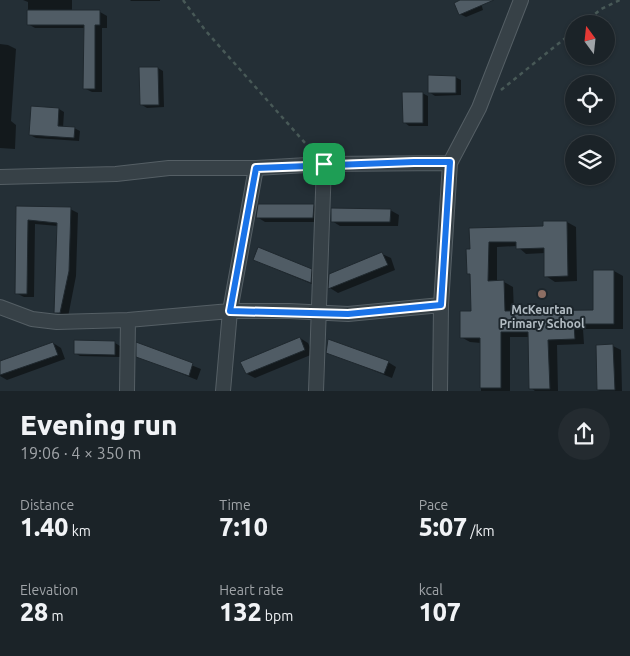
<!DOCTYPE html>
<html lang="en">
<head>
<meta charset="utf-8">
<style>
  :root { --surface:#1b2328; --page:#242b30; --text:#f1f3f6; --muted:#a0a4a8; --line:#394045 }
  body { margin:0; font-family:Ubuntu,sans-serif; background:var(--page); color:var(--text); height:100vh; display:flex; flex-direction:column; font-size:19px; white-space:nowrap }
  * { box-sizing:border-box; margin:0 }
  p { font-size:16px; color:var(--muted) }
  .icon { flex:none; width:28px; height:28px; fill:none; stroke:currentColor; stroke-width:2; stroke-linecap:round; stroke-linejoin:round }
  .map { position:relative; height:391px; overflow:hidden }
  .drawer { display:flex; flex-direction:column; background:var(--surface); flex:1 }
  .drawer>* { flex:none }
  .needle { width:32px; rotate:345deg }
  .buttons { position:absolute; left:565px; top:15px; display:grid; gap:10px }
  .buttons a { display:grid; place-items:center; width:50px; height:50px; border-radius:50%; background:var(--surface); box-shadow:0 1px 4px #0004,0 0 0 1px var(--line); font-size:25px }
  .pin { position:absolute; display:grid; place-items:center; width:42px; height:42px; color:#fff; margin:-21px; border-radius:10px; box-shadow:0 2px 8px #0006 }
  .round { display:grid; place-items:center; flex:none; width:52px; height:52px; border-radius:26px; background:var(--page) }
  .summary { display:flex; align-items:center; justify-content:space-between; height:85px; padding:0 20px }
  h1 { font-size:28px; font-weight:800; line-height:38px }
  .figures { display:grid; grid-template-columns:repeat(3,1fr); gap:8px; height:85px; padding:5px 20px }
  .figures div { display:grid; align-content:center }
  .figures b { font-size:25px; font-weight:800 }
  .figures small { font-size:14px; font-weight:400 }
  .figures p { font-size:14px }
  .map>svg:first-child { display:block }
  .shadow { fill:#0007 }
  .building { fill:#505c65; stroke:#1f282e }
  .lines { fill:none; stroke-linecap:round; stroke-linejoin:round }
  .minor-casing { stroke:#555f65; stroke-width:16 }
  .path { stroke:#485957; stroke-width:2.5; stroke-dasharray:4 4; stroke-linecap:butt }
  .minor { stroke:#374147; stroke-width:14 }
  .route-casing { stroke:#fff; stroke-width:10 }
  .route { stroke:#1a73e8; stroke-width:6 }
  .education-dot { fill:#8d6e63; stroke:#1d262c; stroke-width:2 }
  .labels { text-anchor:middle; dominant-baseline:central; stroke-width:4; stroke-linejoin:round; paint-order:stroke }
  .poi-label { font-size:12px; font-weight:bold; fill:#b2bcc3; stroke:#1d262c }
</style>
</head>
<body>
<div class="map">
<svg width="630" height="391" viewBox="0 0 630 391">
  <rect width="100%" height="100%" fill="#242f36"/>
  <path class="shadow" d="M23 0H72V11L100 12 107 16V28H102V92H92L84 88 85 28H35L28 24V2Z
    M130 0H160V1H131Z
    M463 0H480L483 10 466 17 460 14Z
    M0 44 8 45 16 49 11 121 16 125 15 149 0 148Z
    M158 68 163 71 164 107 147 108 142 105Z
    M455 77 461 80V95L435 96 429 92Z
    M422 93 428 96V126H409L404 122Z
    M59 109 64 112 63 128H74L80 131 79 141 36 138 30 135Z
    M314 205 322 210 321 222H265L257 217Z
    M17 207 70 209 78 213 76 276 68 317 56 312 58 226 35 224 34 297H24L16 293Z
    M390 210 399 215 398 226H340L332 221Z
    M567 222 576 227 577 281 555 282 546 276 545 253 526 254 517 246 497 247V282H504L513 287 514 312H595L614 271 623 276V329H583L584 344 557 345 558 391H535L531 388 529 337H510V391H481V343L470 342 461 337 472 312V275L469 273 471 230 544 228Z
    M382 254 391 258 395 270 338 293 330 288Z
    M254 260 311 270 319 275V287Z
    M300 338 308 343 313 354 255 378 247 374Z
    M53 343 61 348 65 359 7 380 0 376V362Z
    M115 343 120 346V357L80 356 75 353Z
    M138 344 201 369 197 380 138 356Z
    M613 346 621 350 622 391H600L598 390Z
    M327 352 388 362 396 367 392 378Z"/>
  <path class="building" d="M460 0H494L459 15 454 3Z
    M27 10H100V25H95V89H83L84 25H27Z
    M139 67H158L159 105H140Z
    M428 75 456 76V93H428Z
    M402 92H423V123H403Z
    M31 106 59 108 58 126 75 127 74 138 29 135Z
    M258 204H314L313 218H256Z
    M16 206 71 207 69 271 60 313H54L57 223 28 220 27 294H15Z
    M331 208 391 209 390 222H331Z
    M543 221H567L568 276 544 277V248L516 249V242H489L488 281 504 280 505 311 593 310V270H614V324H574L575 339 548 340 550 389H529L528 332H501V388H480V338H460V311H471L470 274H467L466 249H470L469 228 543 226Z
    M258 247 312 269 311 283 253 260Z
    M382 252 388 265 328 289 329 274Z
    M300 337 305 350 246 374 240 362Z
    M328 339 389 361 384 374 326 353Z
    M74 340 115 341V355L74 354Z
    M53 342 58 355 0 375V361Z
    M136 342 193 363 189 376 136 357Z
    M613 344 615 390H597L596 345Z"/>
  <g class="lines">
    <defs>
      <path id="minor" d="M0 177 116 174 169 168H256L324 164 450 163
        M0 307 32 319 57 322 128 320 230 311H289L348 314 441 305
        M127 391 128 320
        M223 391 230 311 256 168
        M316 391 324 164
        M440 391 441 305 450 163 479 108 521 0"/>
    </defs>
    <use href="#minor" class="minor-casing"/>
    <path class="path" d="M183 0 205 30 313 152
      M583 24 601 9 620 0
      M501 90 574 31"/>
    <use href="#minor" class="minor"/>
  </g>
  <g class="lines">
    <defs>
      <path id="route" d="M414 162H450L441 305 348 314 230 311 256 168Z"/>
    </defs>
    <use href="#route" class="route-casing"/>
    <use href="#route" class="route"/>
  </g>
  <circle class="education-dot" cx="542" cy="294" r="5"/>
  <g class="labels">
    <g class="poi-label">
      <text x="542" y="309">McKeurtan<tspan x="542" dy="14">Primary School</tspan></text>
    </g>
  </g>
</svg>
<div class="buttons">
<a><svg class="needle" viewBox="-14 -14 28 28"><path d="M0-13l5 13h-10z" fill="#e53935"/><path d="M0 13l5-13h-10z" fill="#a0a4a8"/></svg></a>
<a><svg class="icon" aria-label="locate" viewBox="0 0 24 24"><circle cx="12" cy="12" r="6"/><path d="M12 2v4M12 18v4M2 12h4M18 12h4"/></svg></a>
<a><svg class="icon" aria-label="layers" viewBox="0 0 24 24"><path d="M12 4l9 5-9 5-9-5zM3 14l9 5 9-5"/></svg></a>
</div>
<div class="pin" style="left:324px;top:164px;background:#1e9e55"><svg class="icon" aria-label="arrive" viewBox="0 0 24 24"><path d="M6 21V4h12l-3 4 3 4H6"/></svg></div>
</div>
<section class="drawer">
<div class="summary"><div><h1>Evening run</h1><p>19:06 · 4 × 350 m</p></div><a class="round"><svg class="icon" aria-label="share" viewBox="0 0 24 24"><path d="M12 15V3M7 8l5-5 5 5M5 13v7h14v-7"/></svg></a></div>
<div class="figures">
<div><p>Distance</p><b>1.40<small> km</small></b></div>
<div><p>Time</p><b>7:10</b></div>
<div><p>Pace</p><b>5:07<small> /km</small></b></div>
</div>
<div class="figures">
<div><p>Elevation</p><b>28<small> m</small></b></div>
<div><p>Heart rate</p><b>132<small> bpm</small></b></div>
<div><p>kcal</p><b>107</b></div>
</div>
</section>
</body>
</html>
